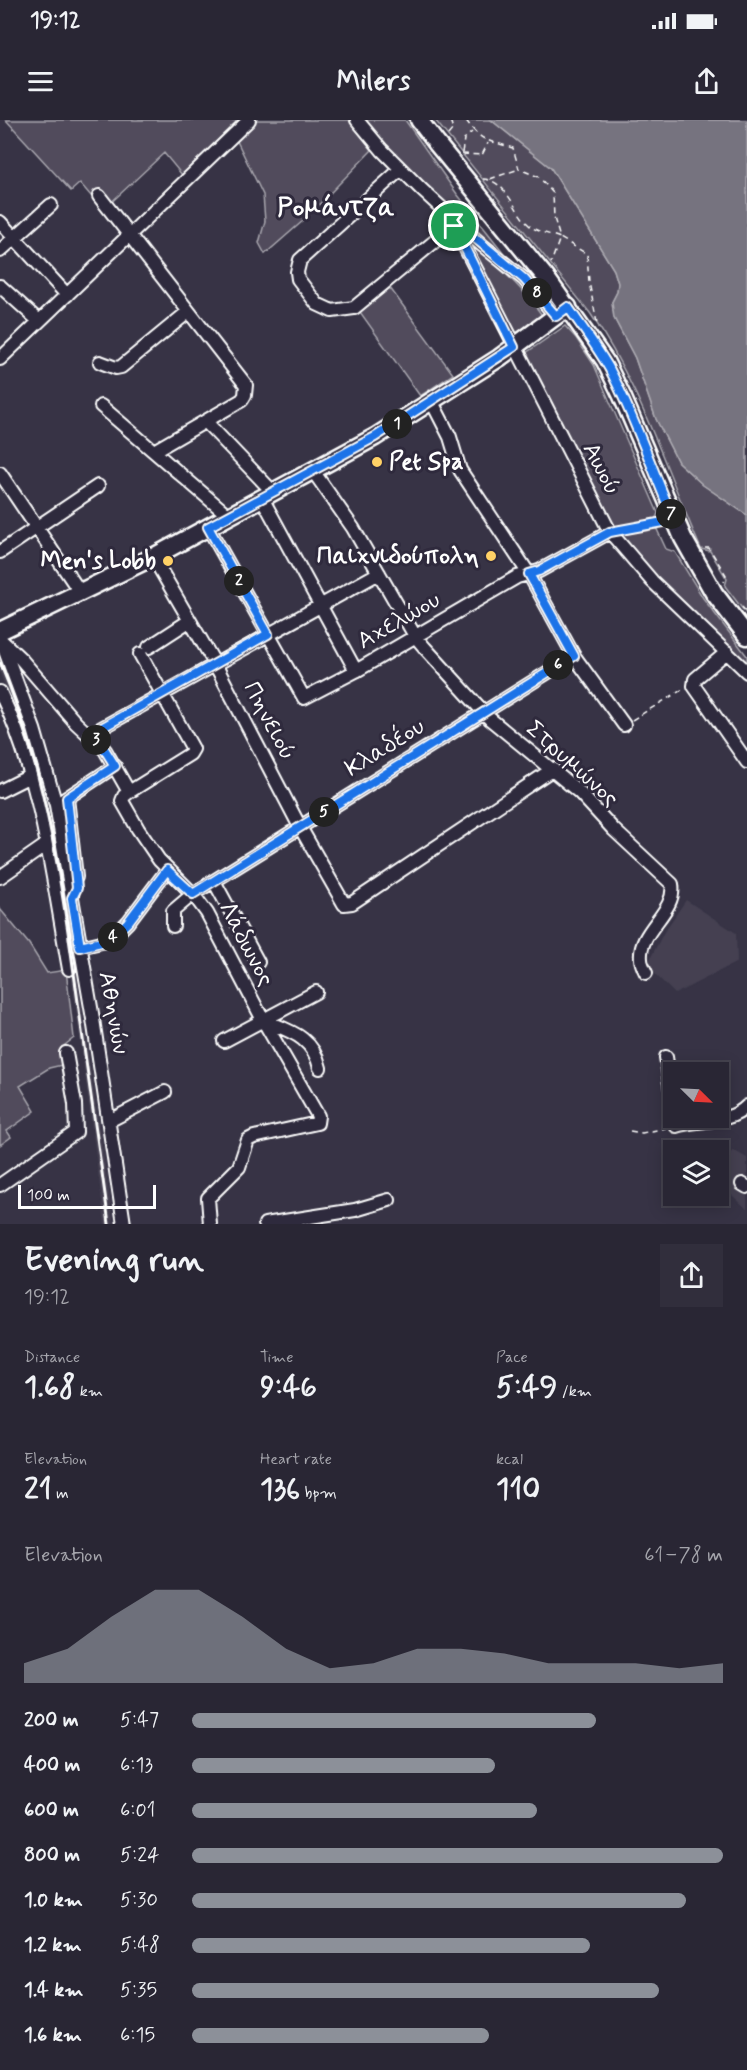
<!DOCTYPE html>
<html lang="en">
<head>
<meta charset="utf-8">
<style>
  :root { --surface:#292634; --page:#312e3c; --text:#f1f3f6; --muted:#a5a5ac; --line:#45434f; --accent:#8c9099 }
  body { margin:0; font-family:Mynerve,sans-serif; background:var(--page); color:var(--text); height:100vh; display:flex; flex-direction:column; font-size:22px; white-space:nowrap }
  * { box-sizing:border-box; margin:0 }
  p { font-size:20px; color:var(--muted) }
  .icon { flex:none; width:33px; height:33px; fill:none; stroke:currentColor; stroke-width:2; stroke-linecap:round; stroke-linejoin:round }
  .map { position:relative; height:1104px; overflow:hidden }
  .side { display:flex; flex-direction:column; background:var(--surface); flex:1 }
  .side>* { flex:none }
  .needle { width:39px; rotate:114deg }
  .tools { position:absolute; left:663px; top:942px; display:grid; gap:12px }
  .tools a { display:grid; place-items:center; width:66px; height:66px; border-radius:0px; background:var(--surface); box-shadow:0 3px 15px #0003,0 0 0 2px var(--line); font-size:30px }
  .scale { position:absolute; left:18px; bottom:15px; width:138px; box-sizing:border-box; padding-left:6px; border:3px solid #fff; border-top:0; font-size:16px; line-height:21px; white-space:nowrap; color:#fff; -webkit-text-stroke:4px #2f2a3d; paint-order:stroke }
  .pin { position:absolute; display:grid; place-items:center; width:51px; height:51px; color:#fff; margin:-26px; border:3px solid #fff; border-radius:50%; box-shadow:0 2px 6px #0007 }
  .km { position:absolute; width:30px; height:30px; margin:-15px; border-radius:50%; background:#222; color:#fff; font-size:16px; line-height:30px; text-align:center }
  .round { display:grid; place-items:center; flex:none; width:63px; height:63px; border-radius:0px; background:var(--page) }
  .summary { display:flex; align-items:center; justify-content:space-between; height:102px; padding:0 24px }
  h1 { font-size:33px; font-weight:700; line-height:45px }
  .stats { display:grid; grid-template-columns:repeat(3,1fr); gap:9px; height:102px; padding:6px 24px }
  .stats div { display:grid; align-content:center }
  .stats b { font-size:30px; font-weight:700 }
  .stats small { font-size:16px; font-weight:400 }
  .stats p { font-size:16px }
  .chart { height:168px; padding:12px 24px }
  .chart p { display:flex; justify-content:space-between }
  .chart svg { width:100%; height:108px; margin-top:6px; fill:var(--accent); opacity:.7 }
  ul { padding:0 24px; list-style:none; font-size:20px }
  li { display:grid; grid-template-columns:96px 72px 1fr; align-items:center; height:45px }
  li i { height:15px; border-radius:8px; background:var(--accent) }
  .status { display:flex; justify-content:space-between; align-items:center; height:42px; padding:0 30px; background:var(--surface); direction:ltr }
  .status svg { height:16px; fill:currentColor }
  header { display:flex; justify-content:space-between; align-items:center; height:78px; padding:0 24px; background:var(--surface); font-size:27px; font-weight:700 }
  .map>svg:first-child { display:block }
  .built { fill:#444051 }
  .green { fill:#514c5c; stroke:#a8a6ae; stroke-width:1.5 }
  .water { fill:#76737f; stroke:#adabb2; stroke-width:1.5 }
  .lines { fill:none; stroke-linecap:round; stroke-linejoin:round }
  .minor-casing { stroke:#fff; stroke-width:16 }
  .major-casing { stroke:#fff; stroke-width:21 }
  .path { stroke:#fff; stroke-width:1.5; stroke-dasharray:6 4.5; stroke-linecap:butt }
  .minor { stroke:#2f2a3d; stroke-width:12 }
  .major { stroke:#2f2a3d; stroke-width:16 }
  .rail { stroke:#fff; stroke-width:3 }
  .route-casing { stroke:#fff; stroke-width:12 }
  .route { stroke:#1a73e8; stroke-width:8 }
  .poi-dot { fill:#ffd166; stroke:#2f2a3d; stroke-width:2 }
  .labels { text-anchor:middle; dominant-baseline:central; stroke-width:6; stroke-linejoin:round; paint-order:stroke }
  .poi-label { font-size:24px; font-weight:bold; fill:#fff; stroke:#2f2a3d; text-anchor:end }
  .street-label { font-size:24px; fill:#fff; stroke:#2f2a3d }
  .neighbourhood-label { font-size:26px; font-weight:bold; fill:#fff; stroke:#2f2a3d }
</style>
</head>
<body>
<div class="status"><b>19:12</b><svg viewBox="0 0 49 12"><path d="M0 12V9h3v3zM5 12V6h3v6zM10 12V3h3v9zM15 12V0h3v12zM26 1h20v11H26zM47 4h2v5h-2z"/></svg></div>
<header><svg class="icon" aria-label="menu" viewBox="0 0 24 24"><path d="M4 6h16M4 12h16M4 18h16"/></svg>Milers<svg class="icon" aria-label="share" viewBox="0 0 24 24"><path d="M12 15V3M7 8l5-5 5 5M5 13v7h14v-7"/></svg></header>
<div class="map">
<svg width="747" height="1104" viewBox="0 0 747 1104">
  <rect width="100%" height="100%" fill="#373345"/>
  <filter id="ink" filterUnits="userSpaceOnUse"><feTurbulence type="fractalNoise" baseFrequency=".0167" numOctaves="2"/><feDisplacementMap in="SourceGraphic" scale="12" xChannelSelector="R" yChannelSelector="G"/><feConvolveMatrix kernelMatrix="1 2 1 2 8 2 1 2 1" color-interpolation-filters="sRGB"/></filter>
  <g filter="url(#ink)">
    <path class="built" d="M0 532 20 579 47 672 56 714 114 1104H105L66 816 24 618 0 553Z
      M686 780 736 813 737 842 675 874 651 850 650 839 664 812Z
      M733 1030 747 1038V1089L719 1063V1048Z"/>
    <path class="green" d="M6 0H238L182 55 164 33 103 90 80 63 71 71Z
      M253 0H349L372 30 304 100 265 134 259 123 265 101 263 75 235 17Z
      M364 0H405L457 74 511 142 491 129 393 34Z
      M435 0H491L551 48 614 150 618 163 617 172 612 182 614 198 635 238 656 299 678 342 703 365 747 395V495L725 466 727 459 710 431 701 429C666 350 640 265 590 193Z
      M466 119C498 147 522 165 546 201L516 223Z
      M390 168 453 254 420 276 360 192Z
      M565 206 576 218 594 245 658 393 654 403 666 429 675 432 703 478 747 536V543C704 502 655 464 621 416 582 360 557 294 526 233Z
      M0 789 29 824 47 853 66 850 74 918 61 928 62 945 49 948 20 966 35 991 7 1011 11 1017 0 1025Z"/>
    <path class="water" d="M491 0H747V395L703 365 678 342 656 299 635 238 614 198 612 182 617 172 618 163 614 150 551 48Z"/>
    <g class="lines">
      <defs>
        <path id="minor" d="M357 0 382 30 422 70 482 125 524 159 556 196
          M401 49 300 140 297 152 298 159 317 184 332 191 354 188 457 103
          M99 76 246 265 245 275 242 280 154 331
          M0 102 67 175
          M454 106 610 412 652 461 747 552
          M0 131 51 85
          M0 166 39 201
          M0 239 249 0
          M100 242 116 248 121 247 188 192
          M432 282 450 317 460 350 529 454 574 536 624 605
          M101 286 229 396
          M206 302 273 372
          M313 351 353 408 415 516 425 528 490 599 579 672 614 710 672 764C677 792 638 810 641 839 641 843 644 849 646 853
          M0 353 80 472
          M262 378 356 551
          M208 407 304 578 356 551 517 457 539 451 610 412
          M0 432 98 366
          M153 437 215 544 300 707 344 784 352 783 553 649
          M1 520 20 538 76 603 105 630 129 672 124 676 122 681 138 709 159 740 193 774 207 793 263 900 318 996 317 1003 254 1017 248 1020 239 1047 208 1078 210 1104
          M2 523 34 609 56 685 93 899 124 1104
          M149 527 189 501
          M727 532 695 559 694 566 747 642
          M0 572C41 657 52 756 69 849
          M89 615 379 453
          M0 671 30 656
          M129 672 190 634 193 629 140 534
          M67 678 76 757
          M62 681 115 646
          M0 757 46 725
          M214 761 258 842
          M173 806V791L193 774 574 536
          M80 827 110 820 128 802 167 750
          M263 900C289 911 313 916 320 948
          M224 921 316 872
          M666 937 674 990
          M675 998 676 1006C699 999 730 1004 747 986
          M109 1001 165 972
          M742 1064 747 1067
          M0 1065 76 1012 75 984 66 933
          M265 1104 355 1090 389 1080"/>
        <path id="major" d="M419 0 437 24 547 159 605 241 622 276 683 418 714 473 747 516
          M0 511 153 437 375 317 499 238 568 187"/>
      </defs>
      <use href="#minor" class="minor-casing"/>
      <use href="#major" class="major-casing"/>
      <path class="path" d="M466 0C481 23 489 20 513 28L519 49 539 57 553 73 554 98 560 118 587 134 589 162 598 208
        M448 15 453 9 450 0
        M462 33 464 19 472 12
        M462 34 482 35 488 23
        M483 59C507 60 514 92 529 105 536 112 551 114 560 118L551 143
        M490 59 519 49
        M622 410 662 403
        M705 428H709L726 455 724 462
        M742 487 747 493
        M632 600 685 568
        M684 952 685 944
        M630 1011 642 1013 666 1008"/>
      <use href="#minor" class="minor"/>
      <use href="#major" class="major"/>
      <path class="rail" d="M0 543C48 655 64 777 80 897 89 966 100 1035 109 1104"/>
    </g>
  </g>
  <g class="lines" filter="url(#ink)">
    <defs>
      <path id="route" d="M457 103 524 159 556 196 568 187C582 207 597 227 609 248 635 297 652 350 674 400L610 412 539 451 529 454 574 536 193 774 167 750 128 802 110 820 80 827 72 778 77 768 67 678 115 646 105 630 89 615 268 514 208 407 375 317 514 227 454 106Z"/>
    </defs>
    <use href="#route" class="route-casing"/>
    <use href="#route" class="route"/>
  </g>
  <g class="poi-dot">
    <circle cx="377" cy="342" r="6"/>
    <circle cx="491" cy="436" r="6"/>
    <circle cx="168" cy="441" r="6"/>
  </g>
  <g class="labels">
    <g class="poi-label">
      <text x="389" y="342" text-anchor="start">Pet Spa</text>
      <text x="479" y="436">Παιχνιδούπολη</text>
      <text x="156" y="441">Men's Lobb</text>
    </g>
    <g class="street-label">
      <text transform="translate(601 349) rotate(63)">Αωού</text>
      <text transform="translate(399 501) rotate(-30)">Αχελώου</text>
      <text transform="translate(269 601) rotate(62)">Πηνειού</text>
      <text transform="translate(385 628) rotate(-32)">Κλαδέου</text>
      <text transform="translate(572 644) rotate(42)">Στρυμώνος</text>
      <text transform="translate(246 824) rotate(62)">Λάδωνος</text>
      <text transform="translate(113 893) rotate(80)">Αθηνών</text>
    </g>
    <g class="neighbourhood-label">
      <text x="336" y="88">Ρομάντζα</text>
    </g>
  </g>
</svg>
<div class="tools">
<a><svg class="needle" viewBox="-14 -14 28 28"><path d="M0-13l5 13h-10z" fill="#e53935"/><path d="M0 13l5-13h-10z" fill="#a5a5ac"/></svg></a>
<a><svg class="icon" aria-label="layers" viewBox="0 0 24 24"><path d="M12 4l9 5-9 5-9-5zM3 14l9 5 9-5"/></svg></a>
</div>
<div class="scale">100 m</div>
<div class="pin" style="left:454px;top:106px;background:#1e9e55"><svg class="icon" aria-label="arrive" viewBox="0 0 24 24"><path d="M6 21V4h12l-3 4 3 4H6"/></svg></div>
<b class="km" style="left:397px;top:304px">1</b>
<b class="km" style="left:239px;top:461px">2</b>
<b class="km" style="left:96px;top:620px">3</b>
<b class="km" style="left:113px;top:817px">4</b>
<b class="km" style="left:324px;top:692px">5</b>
<b class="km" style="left:558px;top:545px">6</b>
<b class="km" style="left:671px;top:394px">7</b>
<b class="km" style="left:537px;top:173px">8</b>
</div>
<section class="side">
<div class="summary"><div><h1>Evening run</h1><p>19:12</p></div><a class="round"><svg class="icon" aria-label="share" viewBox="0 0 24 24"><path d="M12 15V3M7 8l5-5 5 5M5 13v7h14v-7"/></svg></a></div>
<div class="stats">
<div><p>Distance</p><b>1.68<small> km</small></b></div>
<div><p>Time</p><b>9:46</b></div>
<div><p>Pace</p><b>5:49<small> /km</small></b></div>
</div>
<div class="stats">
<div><p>Elevation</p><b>21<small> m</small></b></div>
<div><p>Heart rate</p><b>136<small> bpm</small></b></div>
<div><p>kcal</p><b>110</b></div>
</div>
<div class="chart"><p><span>Elevation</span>61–78 m</p>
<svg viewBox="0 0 160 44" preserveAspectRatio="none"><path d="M0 44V36L10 30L20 17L30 6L40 6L50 17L60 30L70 38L80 36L90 30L100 30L110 32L120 36L130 36L140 36L150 38L160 36V44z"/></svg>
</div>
<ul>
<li><b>200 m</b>5:47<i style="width:76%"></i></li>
<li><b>400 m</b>6:13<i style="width:57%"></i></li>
<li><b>600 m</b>6:01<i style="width:65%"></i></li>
<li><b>800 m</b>5:24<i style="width:100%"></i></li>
<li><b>1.0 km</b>5:30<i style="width:93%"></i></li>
<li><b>1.2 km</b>5:48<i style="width:75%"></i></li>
<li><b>1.4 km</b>5:35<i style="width:88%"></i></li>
<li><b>1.6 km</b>6:15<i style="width:56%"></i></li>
</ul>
</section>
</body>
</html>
